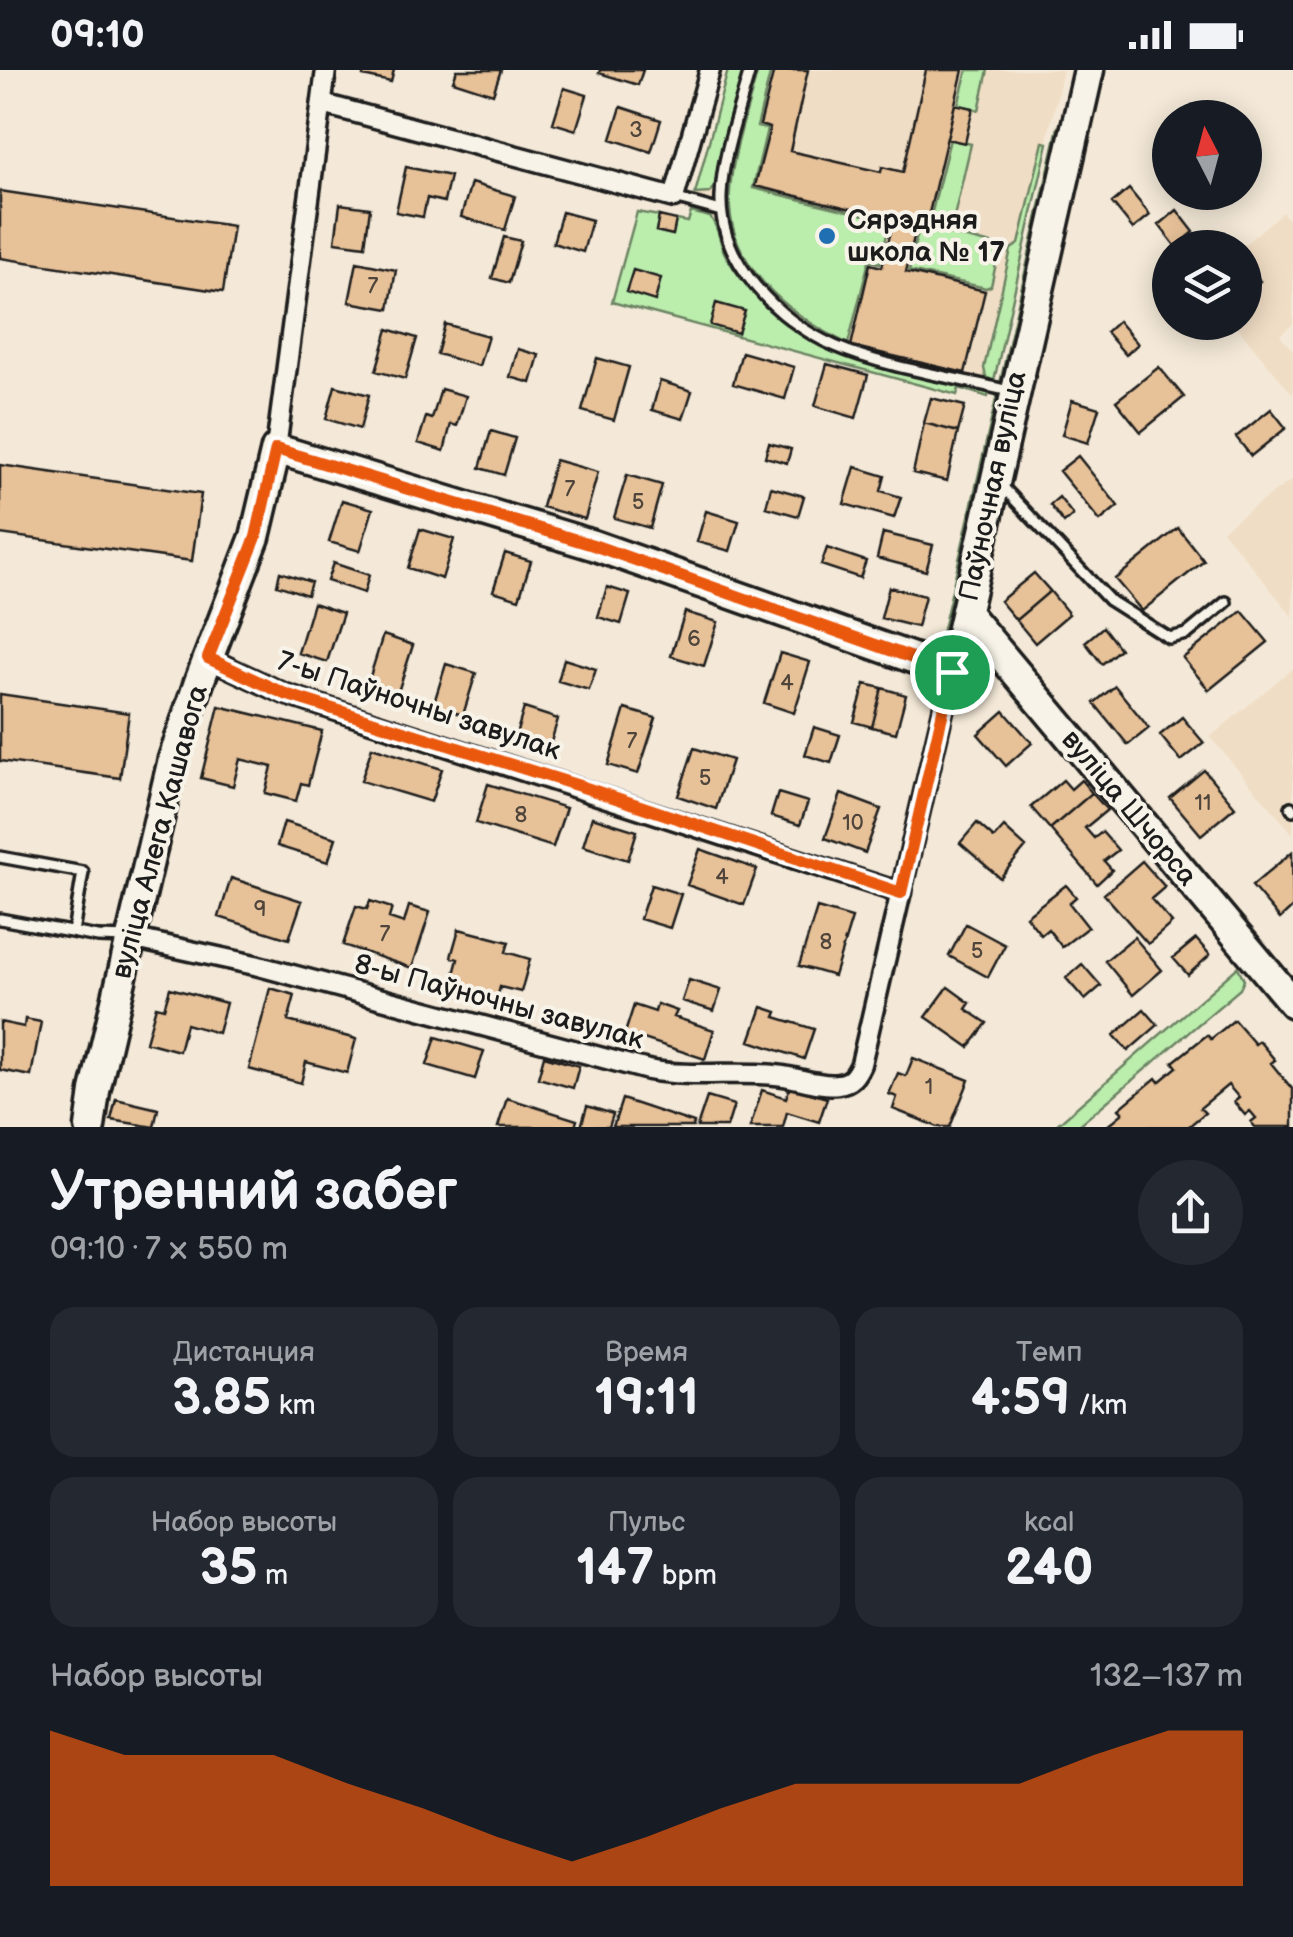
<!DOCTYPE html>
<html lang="ru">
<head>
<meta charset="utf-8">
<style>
  :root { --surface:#171b24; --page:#242831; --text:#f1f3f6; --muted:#9ea1a6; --accent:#ea580c }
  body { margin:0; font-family:"Balsamiq Sans",sans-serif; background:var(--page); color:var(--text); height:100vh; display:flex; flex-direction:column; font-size:38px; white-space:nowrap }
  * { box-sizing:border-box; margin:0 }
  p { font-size:32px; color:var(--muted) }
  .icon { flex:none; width:55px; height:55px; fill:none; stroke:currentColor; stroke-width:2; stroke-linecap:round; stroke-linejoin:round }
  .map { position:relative; height:1057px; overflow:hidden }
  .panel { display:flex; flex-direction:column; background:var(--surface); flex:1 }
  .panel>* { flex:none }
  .needle { width:65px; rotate:354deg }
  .controls { position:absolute; left:1152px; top:30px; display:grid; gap:20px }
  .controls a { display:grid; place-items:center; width:110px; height:110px; border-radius:50%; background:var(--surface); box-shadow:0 5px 25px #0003; font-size:50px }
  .pin { position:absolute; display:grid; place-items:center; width:85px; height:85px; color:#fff; margin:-42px; border:5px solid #fff; border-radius:50%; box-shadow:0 2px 10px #0007 }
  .round { display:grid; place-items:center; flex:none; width:105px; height:105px; border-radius:52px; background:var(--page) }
  .overview { display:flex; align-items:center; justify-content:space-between; height:170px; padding:0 50px }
  h1 { font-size:55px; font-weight:700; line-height:75px }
  .figures { display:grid; grid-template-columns:repeat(3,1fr); gap:15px; height:170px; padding:10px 50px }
  .figures div { display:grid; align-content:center; border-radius:25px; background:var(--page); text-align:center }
  .figures b { font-size:50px; font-weight:700 }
  .figures small { font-size:28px; font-weight:400 }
  .figures p { font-size:28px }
  .chart { height:280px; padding:20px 50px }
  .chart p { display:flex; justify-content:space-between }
  .chart svg { width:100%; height:180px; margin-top:10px; fill:var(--accent); opacity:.7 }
  .status { display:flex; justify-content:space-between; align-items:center; height:70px; padding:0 50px; background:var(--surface); direction:ltr }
  .status svg { height:28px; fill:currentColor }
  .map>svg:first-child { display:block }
  .built { fill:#f0ddc5 }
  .green { fill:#bbedad; stroke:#6c8464; stroke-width:2.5 }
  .building { fill:#e7c198; stroke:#1c1c1c; stroke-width:2.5 }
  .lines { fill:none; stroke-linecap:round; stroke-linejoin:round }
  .lane-casing { stroke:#1c1c1c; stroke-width:16 }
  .street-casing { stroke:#1c1c1c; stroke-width:25 }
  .secondary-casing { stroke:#1c1c1c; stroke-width:35 }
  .lane { stroke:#f7f3e8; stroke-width:9 }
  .street { stroke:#f7f3e8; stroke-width:18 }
  .secondary { stroke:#f7f3e8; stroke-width:28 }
  .route-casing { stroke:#fff; stroke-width:20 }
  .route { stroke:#ea580c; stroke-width:12 }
  .poi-dot { fill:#1f6fb2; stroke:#f7f3e8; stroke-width:4 }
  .labels { text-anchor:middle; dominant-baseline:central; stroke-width:8; stroke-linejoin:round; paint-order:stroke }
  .number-label { font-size:22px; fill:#4f453b }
  .poi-label { font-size:28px; font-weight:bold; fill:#1c1c1c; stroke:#f7f3e8; text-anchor:start }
  .street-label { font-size:28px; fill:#1c1c1c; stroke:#f7f3e8 }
</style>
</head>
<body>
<div class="status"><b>09:10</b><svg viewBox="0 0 49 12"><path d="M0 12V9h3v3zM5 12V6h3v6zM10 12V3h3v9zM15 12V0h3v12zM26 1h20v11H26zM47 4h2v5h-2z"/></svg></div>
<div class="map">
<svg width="1293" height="1057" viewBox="0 0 1293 1057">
  <rect width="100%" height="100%" fill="#f4e9d8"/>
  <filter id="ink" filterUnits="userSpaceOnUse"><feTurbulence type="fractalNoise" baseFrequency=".01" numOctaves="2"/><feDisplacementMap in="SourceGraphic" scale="20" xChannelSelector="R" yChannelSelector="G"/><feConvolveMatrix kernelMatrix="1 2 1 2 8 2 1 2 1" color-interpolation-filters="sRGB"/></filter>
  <g filter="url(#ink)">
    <path class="built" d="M728 0H1063L988 327 959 318 957 325 612 232 637 142 688 151Z
      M1282 142 1293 154V254L1280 265 1293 281V325L1234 253 1245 252V178L1242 177Z
      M1293 409V547L1222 460Z
      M1293 598V764L1210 667Z"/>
    <path class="green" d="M728 0H744L716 113 710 123 695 124Z
      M758 0H771L757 57 767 59 753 118 890 151 880 193 869 191 848 274C788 244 724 194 730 120 733 80 748 39 758 0Z
      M967 0H988L979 40 958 35Z
      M1058 57 1064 59 1005 312 1000 313Z
      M950 69 971 74 950 164 1000 176 991 216 986 218 909 201 918 161 927 162Z
      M1043 72 1048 73 994 311 986 307 984 298 1011 179 1019 174Z
      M637 142 659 146 656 161 672 165 676 150 688 152 691 142 710 147C719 157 719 170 724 182 731 196 741 209 751 220 816 290 901 301 989 323L988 327 959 318 957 325 612 232Z
      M997 325 1000 328 948 571 940 572Z
      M1238 897 1244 910 1240 919 1077 1057H1054Z"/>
    <path class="building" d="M364 0H394L391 12 363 6Z
      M457 0H501L493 24 453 11Z
      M600 0H643L638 15 599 3Z
      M774 0H808L790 81 881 102 882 97 903 102 926 0H963L925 160 916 158 906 202 985 221 965 303 851 276 870 194 882 197 894 149 755 116 770 58 760 55Z
      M564 18 587 25 576 60 553 53Z
      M955 34 973 38 965 73 947 69Z
      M621 37 661 50 651 82 611 69Z
      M406 97 450 106 444 132 427 128 423 147 396 142Z
      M471 113 515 126 505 160 461 147Z
      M1129 119 1150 145 1133 159 1112 133Z
      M0 121 233 156 223 222 0 188Z
      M340 134 370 138 365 176 335 172Z
      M1177 140 1194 162 1176 177 1159 155Z
      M562 142 592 150 583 182 553 173Z
      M659 146 676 150 673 165 656 161Z
      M504 167 521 171 509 213 492 208Z
      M357 192 396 200 389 239 349 232Z
      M1247 195 1260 211 1245 224V197Z
      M633 200 661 208 655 231 626 222Z
      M716 233 745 241 738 263 710 255Z
      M1118 251 1138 274 1126 285 1106 262Z
      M445 254 488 266 479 296 437 284Z
      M388 259 417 268 405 309 376 301Z
      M518 279 539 285 531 313 510 307Z
      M742 282 794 297 785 329 733 314Z
      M597 288 629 297 614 350 582 341Z
      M827 294 868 305 856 348 815 336Z
      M1159 297 1184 327 1141 362 1116 331Z
      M660 311 692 321 683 349 652 340Z
      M335 316 369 325 360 359 326 349Z
      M441 319 466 326 457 356 451 354 444 381 418 373 426 347 432 349Z
      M931 328 965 336 958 362 924 353Z
      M1072 330 1099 338 1088 373 1062 365Z
      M1271 339 1286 358 1251 386 1236 367Z
      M924 353 958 362 947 411 913 403Z
      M491 361 515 368 504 405 480 398Z
      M769 373 791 379 787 393 765 387Z
      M1078 386 1118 436 1100 451 1059 401Z
      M555 390 598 402 585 449 542 437Z
      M0 395 201 424 192 491 0 464Z
      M855 397 885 406 881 421 901 427 894 448 844 434Z
      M627 405 662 415 650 458 614 448Z
      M771 417 804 426 798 446 766 437Z
      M1059 427 1073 445 1064 453 1050 435Z
      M342 430 373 439 360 481 329 472Z
      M706 441 739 451 730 481 697 472Z
      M1178 458 1204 491 1142 541 1115 509Z
      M420 459 454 469 442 509 408 498Z
      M883 463 933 475 926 501 877 488Z
      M827 478 866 491 860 508 821 495Z
      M505 483 531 491 519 529 493 521Z
      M333 493 369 505 364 523 327 511Z
      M280 502 311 512 307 525 277 515Z
      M1034 503 1050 521 1016 550 1000 531Z
      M607 517 630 524 621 554 598 547Z
      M889 517 925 526 917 557 881 548Z
      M1050 521 1069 544 1035 573 1016 550Z
      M313 533 343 543 327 592 298 583Z
      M1242 541 1268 572 1209 620 1183 588Z
      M685 542 718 552 704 596 671 586Z
      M1103 557 1120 579 1102 594 1085 572Z
      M383 565 413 575 398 622 368 613Z
      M780 583 810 592 794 643 764 633Z
      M564 589 596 599 589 620 558 611Z
      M446 594 476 603 463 645 433 636Z
      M865 614 882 618 872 657 854 652Z
      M1115 616 1149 658 1128 675 1094 633Z
      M882 618 906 625 896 663 872 657Z
      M0 624 129 643 120 708 0 691Z
      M219 636 322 661 308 715 301 713 296 731 265 723 272 697 240 689 233 716 201 708Z
      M524 638 558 649 550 675 516 665Z
      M625 639 656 648 638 704 608 695Z
      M1004 641 1032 673 1006 696 978 664Z
      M1182 647 1204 673 1181 691 1160 665Z
      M814 657 840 665 831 693 805 685Z
      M372 677 442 699 431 732 361 711Z
      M694 678 732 690 716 739 678 726Z
      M1204 700 1235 737 1201 765 1170 728Z
      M1063 710 1071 719 1081 710 1092 723 1050 759 1031 737Z
      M488 714 566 738 553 777 476 753Z
      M778 723 808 732 800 755 771 746Z
      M1092 723 1107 740 1085 758 1094 768 1102 762 1118 780 1104 791 1112 800 1097 814 1050 759Z
      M841 724 881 739 865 783 825 768Z
      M592 747 637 761 628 790 583 776Z
      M284 752 336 768 328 792 277 776Z
      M977 753 994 768 1004 757 1026 777 1000 808 960 773Z
      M700 779 757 799 744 835 687 815Z
      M1292 782 1293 837 1280 849 1252 816Z
      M1142 791 1165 817 1151 829 1172 853 1148 874 1104 824Z
      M231 808 302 831 289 869 219 847Z
      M651 815 681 824 670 858 640 849Z
      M1066 815 1076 827 1069 833 1088 857 1062 877 1048 859 1041 865 1026 846Z
      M370 831 392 838 389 848 404 853 409 836 430 842 412 898 343 875 356 836 367 839Z
      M817 838 852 848 834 906 799 896Z
      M966 854 1005 875 988 907 949 886Z
      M459 859 509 872 506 882 530 889 521 922 500 917 495 936 449 923 458 889 451 887Z
      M1134 867 1162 900 1133 925 1105 891Z
      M1196 869 1210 885 1188 905 1173 888Z
      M1082 894 1101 916 1085 930 1066 908Z
      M689 910 721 920 714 941 682 931Z
      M948 917 970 933 966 939 987 953 969 977 926 947Z
      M170 918 226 933 218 963 186 954 179 981 146 972 156 936 164 938Z
      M270 918 295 925 288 951 356 969 347 1003 306 992 301 1013 249 999Z
      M657 934 677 941 674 947 714 960 705 989 625 963 634 935 655 942Z
      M762 937 777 942 775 947 814 959 804 989 750 971Z
      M1144 939 1158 955 1128 981 1114 965Z
      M25 949 41 952 31 1006 0 1000V952L24 957Z
      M1234 950 1255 974 1259 971 1275 990 1271 993 1293 1020V1057H1255L1251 1052 1256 1048 1250 1041 1245 1045 1234 1032 1239 1028 1228 1015 1200 1038 1205 1043 1188 1057H1106L1123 1043 1119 1039 1156 1008 1159 1012 1177 997 1173 992 1207 965 1211 969Z
      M436 967 484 981 475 1009 427 995Z
      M544 986 579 996 573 1018 538 1008Z
      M913 988 969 1010 950 1057H938L893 1039 897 1027 889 1024 898 1003 906 1006Z
      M790 1017 827 1028 819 1052 787 1042 783 1057H750L762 1020 786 1028Z
      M707 1027 734 1035 727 1057H697Z
      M507 1028 577 1050 575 1057H498Z
      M116 1029 158 1039 154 1057 111 1050Z
      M622 1029 694 1053 693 1057H613Z
      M587 1036 613 1044 609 1057H581Z"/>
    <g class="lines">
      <defs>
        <path id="lane" d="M750 0C739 41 722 85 721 127 719 192 778 251 835 276 886 298 958 308 1013 322
          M674 128 721 141
          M1000 414 1109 530 1169 568 1187 564 1226 532
          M1291 737 1293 740
          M0 787 83 802 73 862
          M0 849 98 867 128 868"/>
        <path id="street" d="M323 34 674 128 710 0
          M276 379 326 0
          M208 588 285 624 901 823
          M131 868 255 895 648 1000C691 1008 733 1001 775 1005 795 1006 819 1017 838 1014 851 1013 856 1005 861 994L952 602"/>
        <path id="secondary" d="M966 543 1293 933
          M90 1057 95 1021 173 689 199 612 255 467 276 379 593 475 952 602 1089 0"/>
      </defs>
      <use href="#lane" class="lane-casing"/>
      <use href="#street" class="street-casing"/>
      <use href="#secondary" class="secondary-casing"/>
      <use href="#lane" class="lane"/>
      <use href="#street" class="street"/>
      <use href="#secondary" class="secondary"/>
    </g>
  </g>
  <g class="lines" filter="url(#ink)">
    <defs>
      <path id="route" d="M276 379 593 475 952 602 901 823 586 718 285 624 208 588 256 467Z"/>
    </defs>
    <use href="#route" class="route-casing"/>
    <use href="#route" class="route"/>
  </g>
  <circle class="poi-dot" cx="827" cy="166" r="10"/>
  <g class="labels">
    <g class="number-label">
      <text x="636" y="60">3</text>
      <text x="373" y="216">7</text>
      <text x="570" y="419">7</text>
      <text x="638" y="432">5</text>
      <text x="694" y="569">6</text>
      <text x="787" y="613">4</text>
      <text x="632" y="671">7</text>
      <text x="705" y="708">5</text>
      <text x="1203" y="733">11</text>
      <text x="521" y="745">8</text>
      <text x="853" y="753">10</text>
      <text x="722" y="807">4</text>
      <text x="260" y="839">9</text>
      <text x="385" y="864">7</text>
      <text x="826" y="872">8</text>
      <text x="977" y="881">5</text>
      <text x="929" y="1017">1</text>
    </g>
    <g class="poi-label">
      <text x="847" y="150">Сярэдняя<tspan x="847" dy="32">школа № 17</tspan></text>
    </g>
    <g class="street-label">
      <text transform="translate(993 416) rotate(-78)">Паўночная вуліца</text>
      <text transform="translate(419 636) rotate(18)">7-ы Паўночны завулак</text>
      <text transform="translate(1129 738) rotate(50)">вуліца Шчорса</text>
      <text transform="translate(160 762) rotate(-75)">вуліца Алега Кашавога</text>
      <text transform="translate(499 932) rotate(15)">8-ы Паўночны завулак</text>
    </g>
  </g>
</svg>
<div class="controls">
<a><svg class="needle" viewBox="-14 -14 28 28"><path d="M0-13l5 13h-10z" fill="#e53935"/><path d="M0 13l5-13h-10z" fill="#9ea1a6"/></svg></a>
<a><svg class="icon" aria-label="layers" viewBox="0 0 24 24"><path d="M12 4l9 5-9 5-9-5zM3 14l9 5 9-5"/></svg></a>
</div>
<div class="pin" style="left:952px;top:602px;background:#1e9e55"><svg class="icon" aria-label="arrive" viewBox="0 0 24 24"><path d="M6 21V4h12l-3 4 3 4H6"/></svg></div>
</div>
<section class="panel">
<div class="overview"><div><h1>Утренний забег</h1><p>09:10 · 7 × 550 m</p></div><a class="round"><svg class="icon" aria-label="share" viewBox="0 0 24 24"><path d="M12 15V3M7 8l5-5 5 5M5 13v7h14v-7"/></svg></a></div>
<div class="figures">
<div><p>Дистанция</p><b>3.85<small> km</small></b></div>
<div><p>Время</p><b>19:11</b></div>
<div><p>Темп</p><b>4:59<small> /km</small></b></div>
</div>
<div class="figures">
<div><p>Набор высоты</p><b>35<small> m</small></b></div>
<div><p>Пульс</p><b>147<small> bpm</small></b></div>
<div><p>kcal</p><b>240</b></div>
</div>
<div class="chart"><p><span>Набор высоты</span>132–137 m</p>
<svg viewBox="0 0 160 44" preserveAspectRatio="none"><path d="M0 44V6L10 12L20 12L30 12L40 19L50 25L60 32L70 38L80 32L90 25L100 19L110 19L120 19L130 19L140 12L150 6L160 6V44z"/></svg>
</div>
</section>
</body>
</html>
